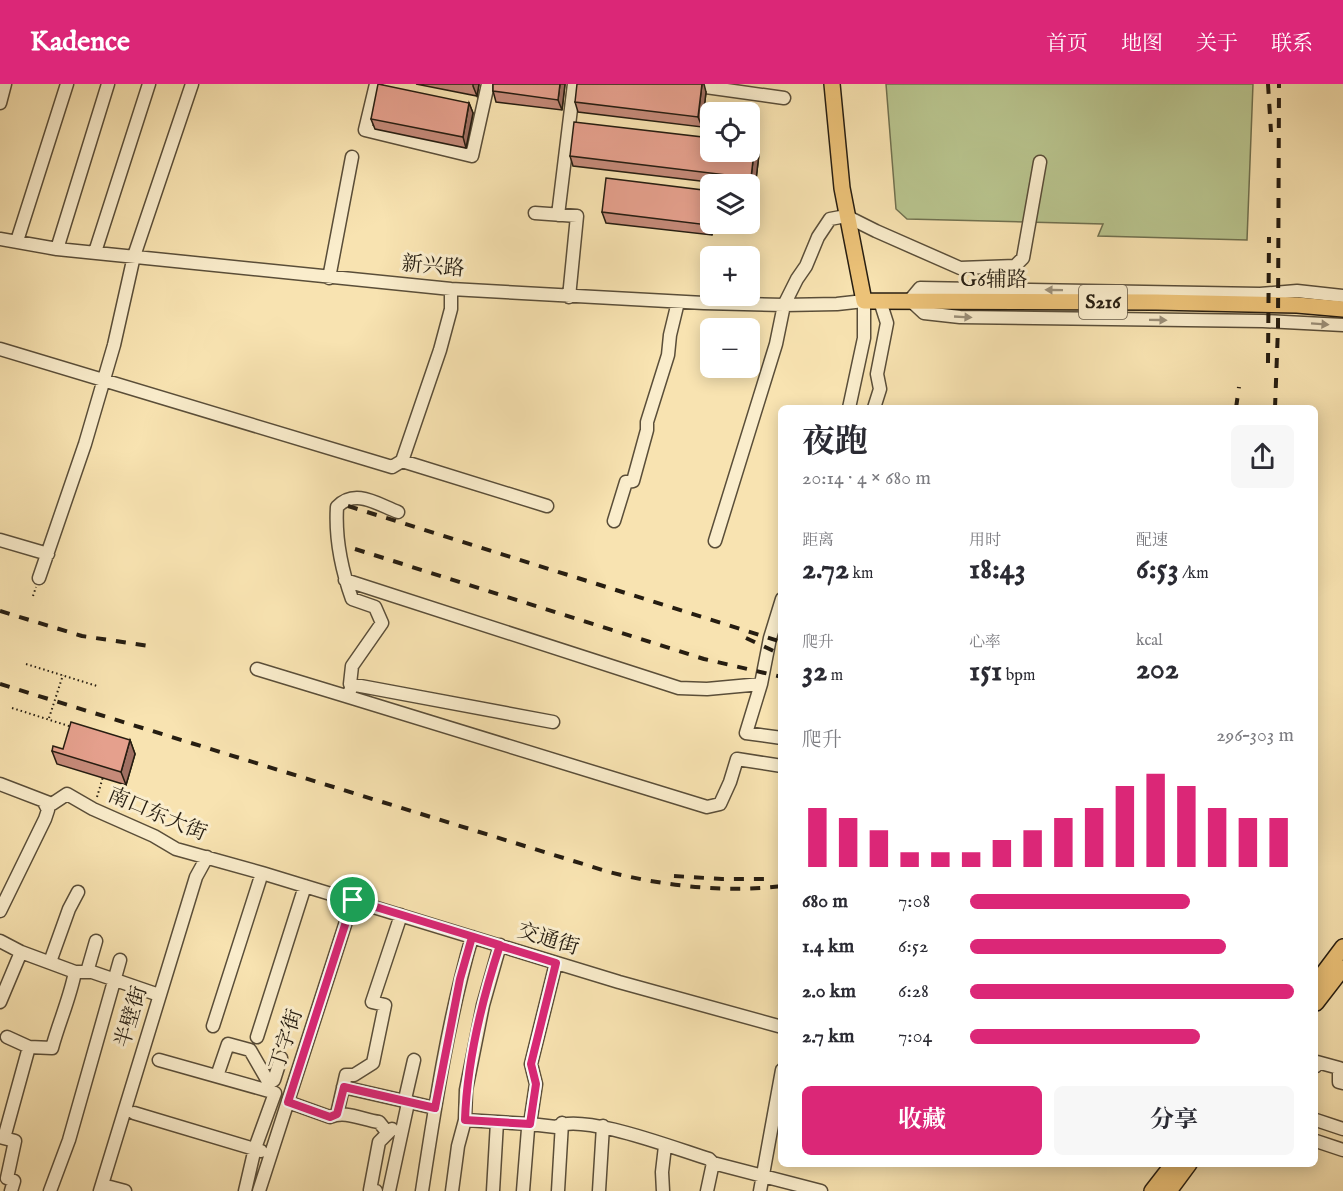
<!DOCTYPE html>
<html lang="zh">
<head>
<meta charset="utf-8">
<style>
  :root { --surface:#fff; --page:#f7f7f7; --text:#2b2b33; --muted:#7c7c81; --accent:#db2777 }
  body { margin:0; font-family:"IM FELL English","Noto Serif SC",serif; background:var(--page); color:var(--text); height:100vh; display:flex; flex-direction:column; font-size:22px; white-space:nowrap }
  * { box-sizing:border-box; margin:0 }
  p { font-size:20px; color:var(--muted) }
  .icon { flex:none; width:33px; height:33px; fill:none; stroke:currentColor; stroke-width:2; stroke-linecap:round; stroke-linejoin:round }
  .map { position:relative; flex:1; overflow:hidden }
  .details { position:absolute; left:778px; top:321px; width:540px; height:762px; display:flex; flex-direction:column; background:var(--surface); border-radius:9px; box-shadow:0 3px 15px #0003 }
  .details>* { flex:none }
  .controls { position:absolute; left:700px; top:18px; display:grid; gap:12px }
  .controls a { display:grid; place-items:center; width:60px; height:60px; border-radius:9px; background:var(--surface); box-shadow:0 3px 15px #0003; font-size:30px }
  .pin { position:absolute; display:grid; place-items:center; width:51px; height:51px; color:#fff; margin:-26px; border:3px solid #fff; border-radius:50%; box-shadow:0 2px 6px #0007 }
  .round { display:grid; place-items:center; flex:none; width:63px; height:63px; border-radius:9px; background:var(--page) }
  .headline { display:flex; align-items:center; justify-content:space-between; height:102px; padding:0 24px }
  h1 { font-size:33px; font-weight:700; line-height:45px }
  .metrics { display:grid; grid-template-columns:repeat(3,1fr); gap:9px; height:102px; padding:6px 24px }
  .metrics div { display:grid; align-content:center }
  .metrics b { font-size:30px; font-weight:700 }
  .metrics small { font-size:16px; font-weight:400 }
  .metrics p { font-size:16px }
  .chart { height:168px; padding:12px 24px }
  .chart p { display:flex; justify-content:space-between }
  .chart svg { width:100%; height:108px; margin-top:6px; stroke:var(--accent); stroke-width:6 }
  .cta { display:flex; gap:12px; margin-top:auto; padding:12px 24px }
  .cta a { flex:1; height:69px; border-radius:9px; background:var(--accent); color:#fff; font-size:24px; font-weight:700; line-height:69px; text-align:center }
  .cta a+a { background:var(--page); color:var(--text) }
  ul { padding:0 24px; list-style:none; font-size:20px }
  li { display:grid; grid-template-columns:96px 72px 1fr; align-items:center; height:45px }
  li i { height:15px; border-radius:8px; background:var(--accent) }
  header { display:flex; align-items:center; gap:36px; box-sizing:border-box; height:84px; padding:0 30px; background:var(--accent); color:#fff }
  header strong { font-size:28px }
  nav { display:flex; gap:33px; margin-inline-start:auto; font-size:21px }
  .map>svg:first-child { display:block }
  .green { fill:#b9c58f; stroke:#707150; stroke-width:1.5 }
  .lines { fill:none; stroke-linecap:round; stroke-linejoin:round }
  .minor-casing { stroke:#5a4e39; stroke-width:15 }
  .major-casing { stroke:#261d11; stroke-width:18 }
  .path { stroke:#261d11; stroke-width:2; stroke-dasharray:1.5 3; stroke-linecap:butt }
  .minor { stroke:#faedcc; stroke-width:12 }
  .major { stroke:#ecc278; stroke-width:15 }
  .rail { stroke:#261d11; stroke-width:4; stroke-dasharray:10 10; stroke-linecap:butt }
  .path-bridge { stroke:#261d11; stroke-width:2; stroke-dasharray:1.5 3; stroke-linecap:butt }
  .wall { fill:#c58a79; stroke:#261d11; stroke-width:1.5 }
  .shaded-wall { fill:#a07063; stroke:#261d11; stroke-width:1.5 }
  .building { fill:#e5a08d; stroke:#261d11; stroke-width:1.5 }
  .oneway { fill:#9b8f78 }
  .route-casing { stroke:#fff; stroke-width:12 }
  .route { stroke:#db2777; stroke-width:8 }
  .labels { text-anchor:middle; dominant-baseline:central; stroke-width:6; stroke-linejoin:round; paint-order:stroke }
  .shield { fill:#faedcc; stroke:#665b49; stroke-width:1.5 }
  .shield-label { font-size:20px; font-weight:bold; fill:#261d11 }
  .street-label { font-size:21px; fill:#261d11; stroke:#faedcc }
</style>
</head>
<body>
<header>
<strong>Kadence</strong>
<nav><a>首页</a><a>地图</a><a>关于</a><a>联系</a></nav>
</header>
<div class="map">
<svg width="1343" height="1107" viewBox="0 0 1343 1107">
  <rect width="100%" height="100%" fill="#f8e3b1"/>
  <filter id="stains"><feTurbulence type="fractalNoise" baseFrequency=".00333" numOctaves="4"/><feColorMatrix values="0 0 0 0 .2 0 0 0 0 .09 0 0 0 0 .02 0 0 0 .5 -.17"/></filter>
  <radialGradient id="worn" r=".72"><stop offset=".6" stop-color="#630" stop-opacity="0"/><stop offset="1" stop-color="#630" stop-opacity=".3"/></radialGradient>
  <path class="green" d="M886 0H1253L1247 156 1098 152 1103 140 907 135 896 125Z"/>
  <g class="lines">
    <defs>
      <path id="minor" d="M376 0 365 46 472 72 488 0
        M684 0 784 14
        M0 19 5 0
        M535 129 577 132 569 213
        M558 131 574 0
        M0 155 57 165 451 205 704 219 784 221 837 220 864 217V254L849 324
        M17 157 67 0
        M57 165 108 0
        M95 168 149 0
        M329 194 352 73
        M1343 212 1297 207 1260 210 920 204 910 216 924 229 960 233 1263 237 1343 241
        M0 265 392 383 402 377 547 422
        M874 324 880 305 877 290 887 239 880 217
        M402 377 440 266 451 225V205
        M398 428C377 420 355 404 337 423 335 455 341 484 352 515L375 523 382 539 352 582 350 600 553 638
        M614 437 626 398 633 397 647 346V338L668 271 670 251 678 218
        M0 456 48 470
        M715 457 776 260 784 221 797 195 806 182 818 153 830 135 846 132 876 147 960 184 1015 182 1023 174 1040 78
        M39 494 85 360 114 261 134 172 192 0
        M345 496 679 604 707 605 761 600
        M782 515 770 554 761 600 746 649 782 654
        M257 585 349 613 350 607
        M349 613 707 723 720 720 730 698 737 675 782 682
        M0 700 52 720 67 710 93 725 154 752 176 765 262 789 619 898 782 943
        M0 827 45 735 48 726 44 718
        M0 857 21 868 75 888H92L159 911
        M50 878 69 825 78 808
        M87 888 96 857
        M0 918 21 868
        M213 942 262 789
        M7 953 29 963 52 964C59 938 70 914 75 888
        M257 953 305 802
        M159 976 269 1007
        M1316 982 1317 978 1339 984V998L1343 999
        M217 992 228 960 250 966 269 999V1007L275 1009 255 1064 245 1107
        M269 999 274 996 281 974
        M343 1003 435 1024
        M288 1018 330 1033C345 1026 363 1036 379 1038L387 1048
        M134 1029 261 1067
        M337 1030 346 991H354L373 979 385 921 372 918 401 831
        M465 1036 530 1040 556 1043C581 1028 679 1066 709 1075L713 1079 821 1107
        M1316 1036 1343 1045
        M0 1053 15 1057 7 1094 14 1097 11 1107
        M4 1054 29 963
        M1316 1057 1343 1066
        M110 1103 125 1107
        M50 1107 69 1056 120 876
        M100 1107 196 793 207 773
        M259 1107 353 816
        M376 1107 370 1106 379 1058 392 1045
        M389 1107 408 1019 405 1015 414 976
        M422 1107C435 1022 448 936 472 853
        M452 1107 458 1062 465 1036 466 1006 483 921 500 861
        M493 1107 497 1038
        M523 1107 528 1045 530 1040 536 1000 531 980 556 879
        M558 1107 562 1039
        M599 1107 603 1042
        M663 1107 662 1088 665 1062
        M707 1107 713 1079
        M760 1107 782 986"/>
      <path id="major" d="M832 0 842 104 864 217 1156 218 1297 221 1343 225
        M1316 899 1343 863
        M1316 919 1343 884
        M1152 1107 1173 1080
        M1169 1107 1189 1080"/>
    </defs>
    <use href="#minor" class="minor-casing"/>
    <use href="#major" class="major-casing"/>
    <path class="path" d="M33 512 36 503
      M26 580 97 602
      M97 713 103 693"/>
    <use href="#minor" class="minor"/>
    <use href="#major" class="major"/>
    <path class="rail" d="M1268 0 1271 48
      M1268 279 1269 153
      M1236 324 1239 303
      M1275 324 1278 244 1279 0
      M348 422 782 558
      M355 465 704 575 782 593
      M0 527 82 552 149 562
      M746 554 782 571
      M0 600 609 788C665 802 724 809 782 802
      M674 792 722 795H764"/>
    <path class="path-bridge" d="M12 624 72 643
      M49 634 63 591"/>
  </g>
  <path class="wall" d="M416 0H479L477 12Z
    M493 0H565L562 26 496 18 493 7Z
    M706 8 702 43 578 28 575 18Z
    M469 19 473 29 466 64 375 45 371 35Z
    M759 70 755 104 750 103V100H726L573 82 570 72Z
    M711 107 712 151 606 139 602 128Z
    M130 656 135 670 126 701 57 680 52 667Z"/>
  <path class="shaded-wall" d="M473 0H479L477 12 473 2Z
    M560 0H565L562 26 558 16Z
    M702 0H704L706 8 702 43 698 33Z
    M469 19 473 29 466 64 463 53Z
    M755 59 759 70 755 104 751 94Z
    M711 115V140H713L712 151 708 141Z
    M130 656 135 670 126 701 121 688Z"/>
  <path class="building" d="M378 0 469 19 463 53 371 35Z
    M493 0H560L558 16 493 7Z
    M577 0H702L698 33 575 18Z
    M574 38 711 54V68H750V59H755L751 94 570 72Z
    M606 94 711 107 708 141 602 128Z
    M71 638 130 656 121 688 52 667 53 662 63 665Z"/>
  <defs><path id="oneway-solid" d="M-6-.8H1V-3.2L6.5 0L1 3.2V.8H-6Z" transform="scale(1.5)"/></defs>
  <g class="oneway">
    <use href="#oneway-solid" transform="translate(1054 206) rotate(-179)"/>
    <use href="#oneway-solid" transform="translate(963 233) rotate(3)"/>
    <use href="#oneway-solid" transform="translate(1158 236) rotate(1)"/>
    <use href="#oneway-solid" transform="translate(1320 240) rotate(4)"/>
  </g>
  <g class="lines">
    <defs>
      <path id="route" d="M353 816 288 1018 330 1033 337 1030 344 1003 435 1024 460 895 472 853 556 879 531 980 536 1000 530 1040 465 1036C467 978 482 916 500 861L353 816"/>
    </defs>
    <use href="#route" class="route-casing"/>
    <use href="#route" class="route"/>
  </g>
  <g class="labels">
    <rect class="shield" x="1079" y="201" width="48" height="34" rx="4.5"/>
    <g class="shield-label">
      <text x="1103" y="218">S216</text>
    </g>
    <g class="street-label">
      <text transform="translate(433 183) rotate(5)">新兴路</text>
      <text x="994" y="196">G6辅路</text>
      <text transform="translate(157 731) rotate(23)">南口东大街</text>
      <text transform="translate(548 856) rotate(17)">交通街</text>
      <text transform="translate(132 933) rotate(-73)">半壁街</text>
      <text transform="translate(287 956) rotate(-72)">丁字街</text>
    </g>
  </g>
  <rect width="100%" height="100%" filter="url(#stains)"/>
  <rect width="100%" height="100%" fill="url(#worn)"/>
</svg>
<div class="controls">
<a><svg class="icon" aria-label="locate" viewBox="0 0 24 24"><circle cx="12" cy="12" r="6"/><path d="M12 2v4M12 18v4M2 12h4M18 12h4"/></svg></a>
<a><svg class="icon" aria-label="layers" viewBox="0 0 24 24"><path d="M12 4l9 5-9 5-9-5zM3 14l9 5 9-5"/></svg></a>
<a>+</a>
<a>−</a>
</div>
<div class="pin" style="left:353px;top:816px;background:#1e9e55"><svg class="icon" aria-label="arrive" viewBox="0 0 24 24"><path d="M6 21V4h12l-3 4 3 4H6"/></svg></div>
<section class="details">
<div class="headline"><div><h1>夜跑</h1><p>20:14 · 4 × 680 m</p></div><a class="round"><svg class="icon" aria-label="share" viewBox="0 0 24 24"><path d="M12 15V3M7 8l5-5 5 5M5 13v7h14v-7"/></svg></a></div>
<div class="metrics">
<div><p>距离</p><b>2.72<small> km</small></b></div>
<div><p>用时</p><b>18:43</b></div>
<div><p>配速</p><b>6:53<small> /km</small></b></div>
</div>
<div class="metrics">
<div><p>爬升</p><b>32<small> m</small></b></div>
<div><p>心率</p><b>151<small> bpm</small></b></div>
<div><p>kcal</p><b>202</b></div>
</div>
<div class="chart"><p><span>爬升</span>296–303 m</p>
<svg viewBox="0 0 160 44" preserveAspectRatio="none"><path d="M5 44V20M15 44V24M25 44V29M35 44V38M45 44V38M55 44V38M65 44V33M75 44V29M85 44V24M95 44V20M105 44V11M115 44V6M125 44V11M135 44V20M145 44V24M155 44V24"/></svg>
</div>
<ul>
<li><b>680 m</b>7:08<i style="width:68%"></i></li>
<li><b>1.4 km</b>6:52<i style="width:79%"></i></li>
<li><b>2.0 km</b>6:28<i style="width:100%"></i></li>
<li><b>2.7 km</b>7:04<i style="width:71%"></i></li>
</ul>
<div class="cta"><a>收藏</a><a>分享</a></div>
</section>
</div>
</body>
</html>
